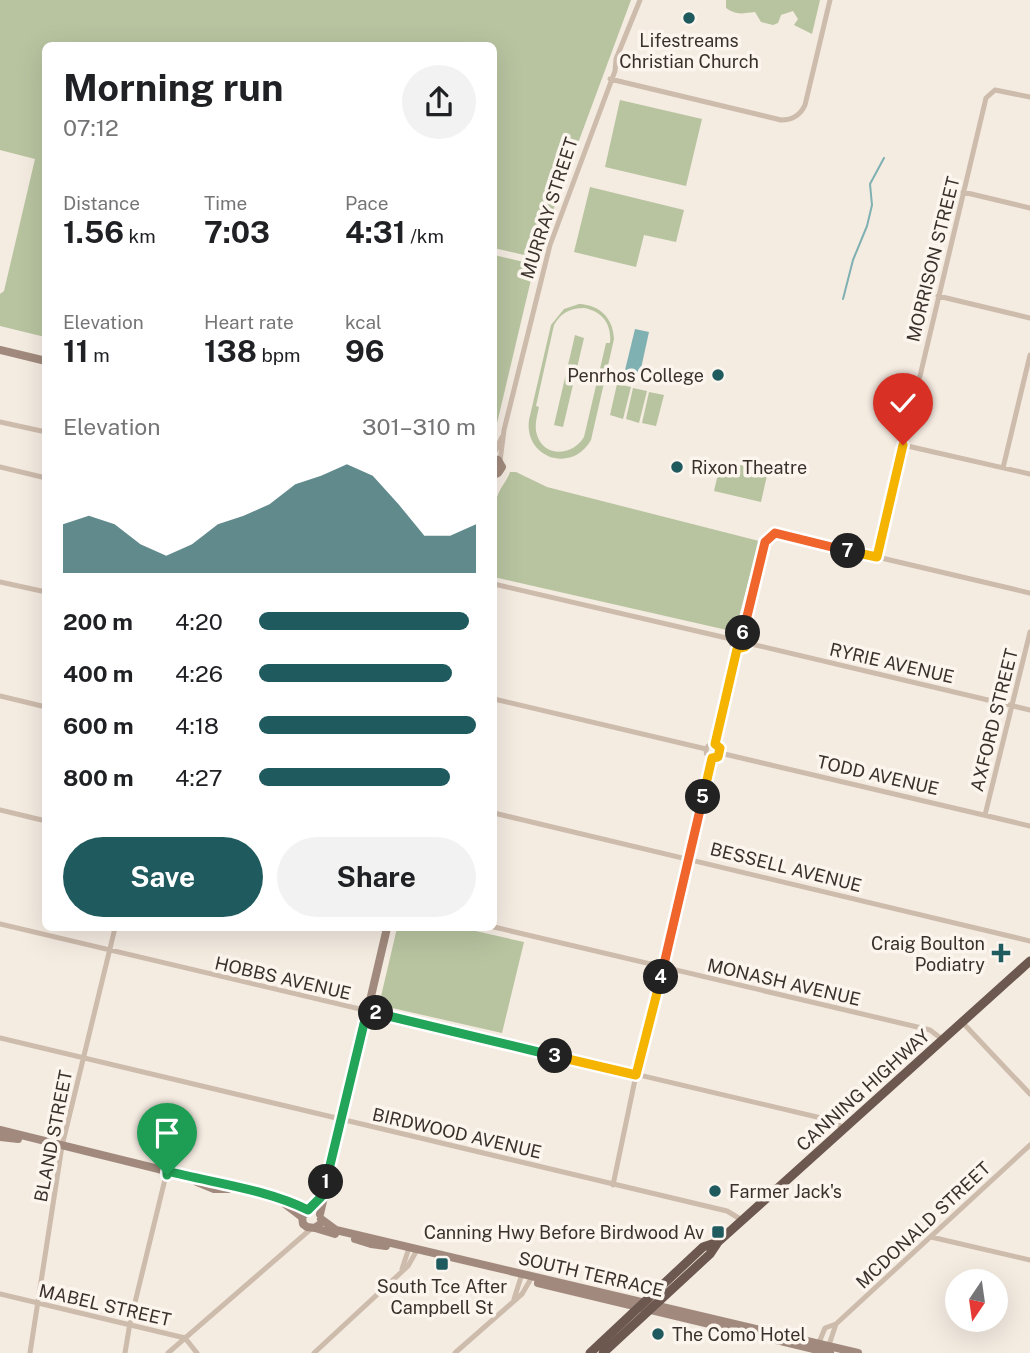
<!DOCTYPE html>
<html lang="en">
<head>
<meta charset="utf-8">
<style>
  :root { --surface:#fff; --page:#f2f2f2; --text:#202124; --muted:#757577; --accent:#1f5a5e }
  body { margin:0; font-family:"Public Sans",sans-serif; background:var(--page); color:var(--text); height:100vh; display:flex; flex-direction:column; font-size:26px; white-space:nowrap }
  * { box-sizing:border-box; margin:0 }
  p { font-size:23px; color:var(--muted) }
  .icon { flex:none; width:38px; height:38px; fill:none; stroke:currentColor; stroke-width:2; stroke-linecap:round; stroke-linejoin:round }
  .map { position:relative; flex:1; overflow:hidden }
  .drawer { position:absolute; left:42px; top:42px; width:455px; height:889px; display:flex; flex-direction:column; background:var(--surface); border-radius:10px; box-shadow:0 7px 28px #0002 }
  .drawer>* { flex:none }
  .needle { width:46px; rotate:193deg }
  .buttons { position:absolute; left:945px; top:1269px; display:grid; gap:14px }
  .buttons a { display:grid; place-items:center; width:63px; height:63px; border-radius:50%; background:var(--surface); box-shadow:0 7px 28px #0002; font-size:35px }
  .pin { position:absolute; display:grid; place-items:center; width:60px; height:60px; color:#fff; margin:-72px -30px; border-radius:50% 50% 50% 0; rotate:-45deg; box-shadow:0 0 7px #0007 }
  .pin .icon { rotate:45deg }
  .km { position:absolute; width:35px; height:35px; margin:-18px; border-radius:50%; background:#222; color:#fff; font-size:19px; line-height:35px; text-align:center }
  .round { display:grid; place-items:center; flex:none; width:74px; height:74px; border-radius:37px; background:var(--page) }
  .head { display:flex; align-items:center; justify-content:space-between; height:119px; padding:0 21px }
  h1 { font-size:38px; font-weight:700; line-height:52px }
  .metrics { display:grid; grid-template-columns:repeat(3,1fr); gap:10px; height:119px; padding:7px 21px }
  .metrics div { display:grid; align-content:center }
  .metrics b { font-size:30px; font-weight:700 }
  .metrics small { font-size:19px; font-weight:400 }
  .metrics p { font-size:19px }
  .chart { height:196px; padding:14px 21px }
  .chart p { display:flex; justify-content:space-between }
  .chart svg { width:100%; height:126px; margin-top:7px; fill:var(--accent); opacity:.7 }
  .action { display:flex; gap:14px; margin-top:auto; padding:14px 21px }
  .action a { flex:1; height:80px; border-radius:42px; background:var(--accent); color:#fff; font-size:28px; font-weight:700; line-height:80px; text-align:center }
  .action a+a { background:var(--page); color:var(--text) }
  ul { padding:0 21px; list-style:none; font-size:23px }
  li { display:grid; grid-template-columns:112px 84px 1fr; align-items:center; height:52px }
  li i { height:18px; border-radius:9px; background:var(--accent) }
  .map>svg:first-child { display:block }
  .green { fill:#b8c4a0; fill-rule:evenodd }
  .water { fill:#7fb0b2 }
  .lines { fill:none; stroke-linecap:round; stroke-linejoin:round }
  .stream { stroke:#7fb0b2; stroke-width:2 }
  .minor { stroke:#cdbbac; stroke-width:5 }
  .secondary { stroke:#a18a7d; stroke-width:8 }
  .trunk { stroke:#6c584f; stroke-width:9 }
  .split-1-casing { stroke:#fff; stroke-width:14 }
  .split-2-casing { stroke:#fff; stroke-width:14 }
  .split-3-casing { stroke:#fff; stroke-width:14 }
  .split-4-casing { stroke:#fff; stroke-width:14 }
  .split-5-casing { stroke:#fff; stroke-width:14 }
  .split-6-casing { stroke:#fff; stroke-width:14 }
  .split-7-casing { stroke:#fff; stroke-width:14 }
  .split-8-casing { stroke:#fff; stroke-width:14 }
  .split-1 { stroke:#22a559; stroke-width:9 }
  .split-2 { stroke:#22a559; stroke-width:9 }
  .split-3 { stroke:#22a559; stroke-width:9 }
  .split-4 { stroke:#f5b400; stroke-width:9 }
  .split-5 { stroke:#f0652b; stroke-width:9 }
  .split-6 { stroke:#f5b400; stroke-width:9 }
  .split-7 { stroke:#f0652b; stroke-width:9 }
  .split-8 { stroke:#f5b400; stroke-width:9 }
  .poi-dot { fill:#1f5a5e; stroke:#fbf5ee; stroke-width:2.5 }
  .labels { text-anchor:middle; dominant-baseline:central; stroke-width:7; stroke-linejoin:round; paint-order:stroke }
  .poi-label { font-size:18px; fill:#3b302b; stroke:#fbf5ee; text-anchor:end }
  .street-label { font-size:18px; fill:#3b302b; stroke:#fbf5ee }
</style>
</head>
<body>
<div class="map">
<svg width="1030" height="1353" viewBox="0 0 1030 1353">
  <rect width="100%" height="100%" fill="#f4ebe1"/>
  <path class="green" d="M0 0H631L537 254 533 257 494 248V46H46L45 337 0 326V294L4 291 35 159 0 150Z
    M726 0H820L812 34 794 25 798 19 793 11 781 15 778 23 773 25 761 22 755 12C742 13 738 16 726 8Z
    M620 100 702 119 686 186 605 167Z
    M590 187 684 210 676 242 644 235 636 267 574 252Z
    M494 255 532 264 534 267 494 436Z
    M579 304C600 305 613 318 614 339L591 440C572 474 524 458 529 420L551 325 564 309ZM584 308C602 311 612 324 610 343H606L584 437C573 456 544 458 537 435 534 426 537 416 539 407L536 406 554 325C561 313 570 308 584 308Z
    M575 335 584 338 563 427 554 425Z
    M617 384 631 387 623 419 610 415Z
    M633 388 647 391 639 423 626 419Z
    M649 392 664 395 656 426 642 423Z
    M721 461 768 471 761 502 714 491Z
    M510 472H516L547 487 759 541 737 624 733 628 727 630 494 577C493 551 490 522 497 497 500 487 507 481 510 472Z
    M397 928H462L524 942 502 1033 379 1005Z"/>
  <path class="water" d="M635 329 649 332 640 373 625 370Z"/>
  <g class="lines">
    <path class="stream" d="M843 299 853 260 867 226 872 205 870 184 884 158"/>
    <path class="minor" d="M610 79 781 120C792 120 800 116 805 105L830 0
      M963 192 1030 208
      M938 296 1030 318
      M0 422 46 432
      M903 445 1030 474
      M494 454 502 437
      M500 461 504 430 550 245 615 71 616 59 640 0
      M0 467 46 478
      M1003 468 1030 355
      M877 557 986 98 995 90 1030 97
      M0 582 46 592
      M494 584 731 639
      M731 641a8 8 0 1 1 16 0a8 8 0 1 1-16 0Z
      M742 633 765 542 775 533 1030 593
      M747 643 1030 710
      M0 696 46 707
      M494 699 706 749
      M706 751a7 7 0 1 1 14 0a7 7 0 1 1-14 0Z
      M715 744 737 649
      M720 753 1030 826
      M0 810 46 821
      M494 813 1030 941
      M985 815 1030 632
      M0 924 834 1121 844 1129
      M494 927 930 1030 943 1040
      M962 1022 1030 1094
      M0 1038 727 1211 742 1220
      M613 1185 636 1075 711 758
      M931 1237 1030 1260
      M402 1269 409 1248
      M0 1294 185 1338 197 1353
      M514 1299 522 1274
      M818 1345 825 1328 836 1324 1030 1145
      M828 1348 836 1324
      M30 1353 62 1146 115 928
      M125 1353 130 1323 167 1171
      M168 1353 312 1228
      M314 1353 408 1266 417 1250
      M455 1353 522 1294 532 1277"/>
    <path class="secondary" d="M0 350 46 361
      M494 459 498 460 502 467 498 473 494 475
      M0 1130 195 1178 217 1181 290 1202 308 1210
      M0 1137 18 1139
      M197 1182 214 1189H228
      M285 1204 302 1217
      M320 1214 387 928
      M321 1219 336 1230 858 1353
      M319 1225 315 1228 307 1227 303 1224 302 1217 323 1195
      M315 1228 335 1234
      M355 1239 371 1244 386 1246
      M538 1283 830 1353"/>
    <path class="trunk" d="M590 1353 703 1247 718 1242
      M603 1353 710 1254 718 1242 1030 961"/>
  </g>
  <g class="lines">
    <defs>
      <path id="split-1" d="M167 1175V1171C213 1183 266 1189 308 1210L323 1195 326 1182"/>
      <path id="split-2" d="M326 1182 367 1011 376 1013"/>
      <path id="split-3" d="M376 1013 555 1056"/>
      <path id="split-4" d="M555 1056 636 1075 661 977"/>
      <path id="split-5" d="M661 977 703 797"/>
      <path id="split-6" d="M703 797 712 758 718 757 720 748 715 744 737 649 745 647C749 642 748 637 743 633"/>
      <path id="split-7" d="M743 633 765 542 775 533 848 551"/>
      <path id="split-8" d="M848 551 877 557 903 445"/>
    </defs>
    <use href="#split-1" class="split-1-casing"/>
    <use href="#split-2" class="split-2-casing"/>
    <use href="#split-3" class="split-3-casing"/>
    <use href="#split-4" class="split-4-casing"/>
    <use href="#split-5" class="split-5-casing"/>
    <use href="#split-6" class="split-6-casing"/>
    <use href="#split-7" class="split-7-casing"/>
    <use href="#split-8" class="split-8-casing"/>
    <use href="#split-1" class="split-1"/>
    <use href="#split-2" class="split-2"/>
    <use href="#split-3" class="split-3"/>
    <use href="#split-4" class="split-4"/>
    <use href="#split-5" class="split-5"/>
    <use href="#split-6" class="split-6"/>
    <use href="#split-7" class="split-7"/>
    <use href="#split-8" class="split-8"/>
  </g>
  <g class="poi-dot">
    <circle cx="689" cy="18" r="7"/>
    <circle cx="718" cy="375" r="7"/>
    <circle cx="677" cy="467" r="7"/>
    <path d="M997.5 942.5h7v7h7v7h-7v7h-7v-7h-7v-7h7z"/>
    <circle cx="715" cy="1191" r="7"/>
    <rect x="711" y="1225" width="14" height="14" rx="3.5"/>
    <rect x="435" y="1257" width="14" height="14" rx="3.5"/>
    <circle cx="658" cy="1334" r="7"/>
  </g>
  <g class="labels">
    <g class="poi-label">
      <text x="689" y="40" text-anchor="middle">Lifestreams<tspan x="689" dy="21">Christian Church</tspan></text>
      <text x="704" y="375">Penrhos College</text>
      <text x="691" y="467" text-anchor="start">Rixon Theatre</text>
      <text x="985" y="943">Craig Boulton<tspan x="985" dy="21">Podiatry</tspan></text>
      <text x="729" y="1191" text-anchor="start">Farmer Jack's</text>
      <text x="704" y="1232">Canning Hwy Before Birdwood Av</text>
      <text x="442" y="1286" text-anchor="middle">South Tce After<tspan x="442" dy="21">Campbell St</tspan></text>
      <text x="672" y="1334" text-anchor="start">The Como Hotel</text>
    </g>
    <g class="street-label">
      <text transform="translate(549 208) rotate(-72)">MURRAY STREET</text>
      <text transform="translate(933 259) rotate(-76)">MORRISON STREET</text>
      <text transform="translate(892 663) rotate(13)">RYRIE AVENUE</text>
      <text transform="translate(994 720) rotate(-76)">AXFORD STREET</text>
      <text transform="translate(878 775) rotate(13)">TODD AVENUE</text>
      <text transform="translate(786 867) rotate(14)">BESSELL AVENUE</text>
      <text transform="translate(283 978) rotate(13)">HOBBS AVENUE</text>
      <text transform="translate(784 982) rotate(13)">MONASH AVENUE</text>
      <text transform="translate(863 1090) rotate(-42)">CANNING HIGHWAY</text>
      <text transform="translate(457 1133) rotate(13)">BIRDWOOD AVENUE</text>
      <text transform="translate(53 1136) rotate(-79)">BLAND STREET</text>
      <text transform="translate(923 1225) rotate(-43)">MCDONALD STREET</text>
      <text transform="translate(591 1274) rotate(13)">SOUTH TERRACE</text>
      <text transform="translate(105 1305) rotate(13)">MABEL STREET</text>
    </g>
  </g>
</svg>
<div class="buttons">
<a><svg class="needle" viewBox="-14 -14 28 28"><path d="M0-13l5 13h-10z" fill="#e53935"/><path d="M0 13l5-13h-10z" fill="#757577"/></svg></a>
</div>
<div class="pin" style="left:167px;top:1175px;background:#1e9e55"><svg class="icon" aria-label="arrive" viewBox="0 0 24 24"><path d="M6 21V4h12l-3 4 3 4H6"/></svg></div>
<div class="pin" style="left:903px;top:445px;background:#d93025"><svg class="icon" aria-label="check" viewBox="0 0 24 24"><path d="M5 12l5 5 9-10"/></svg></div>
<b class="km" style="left:326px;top:1182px">1</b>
<b class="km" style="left:376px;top:1013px">2</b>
<b class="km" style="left:555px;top:1056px">3</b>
<b class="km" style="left:661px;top:977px">4</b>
<b class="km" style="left:703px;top:797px">5</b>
<b class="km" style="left:743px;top:633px">6</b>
<b class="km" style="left:848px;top:551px">7</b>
<section class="drawer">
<div class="head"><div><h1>Morning run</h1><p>07:12</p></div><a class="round"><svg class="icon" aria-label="share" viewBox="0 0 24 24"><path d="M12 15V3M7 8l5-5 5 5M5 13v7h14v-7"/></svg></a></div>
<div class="metrics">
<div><p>Distance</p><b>1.56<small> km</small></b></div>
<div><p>Time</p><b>7:03</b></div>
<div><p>Pace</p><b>4:31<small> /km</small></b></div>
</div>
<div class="metrics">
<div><p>Elevation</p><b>11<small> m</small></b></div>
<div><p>Heart rate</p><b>138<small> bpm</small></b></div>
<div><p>kcal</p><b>96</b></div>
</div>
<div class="chart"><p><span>Elevation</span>301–310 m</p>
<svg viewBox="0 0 160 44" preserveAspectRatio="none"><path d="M0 44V27L10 24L20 27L30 34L40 38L50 34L60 27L70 24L80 20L90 13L100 10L110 6L120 10L130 20L140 31L150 31L160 27V44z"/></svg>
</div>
<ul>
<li><b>200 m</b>4:20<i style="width:97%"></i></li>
<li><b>400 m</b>4:26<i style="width:89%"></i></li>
<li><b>600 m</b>4:18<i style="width:100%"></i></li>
<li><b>800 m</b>4:27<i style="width:88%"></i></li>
</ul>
<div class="action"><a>Save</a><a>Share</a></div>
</section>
</div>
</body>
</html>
